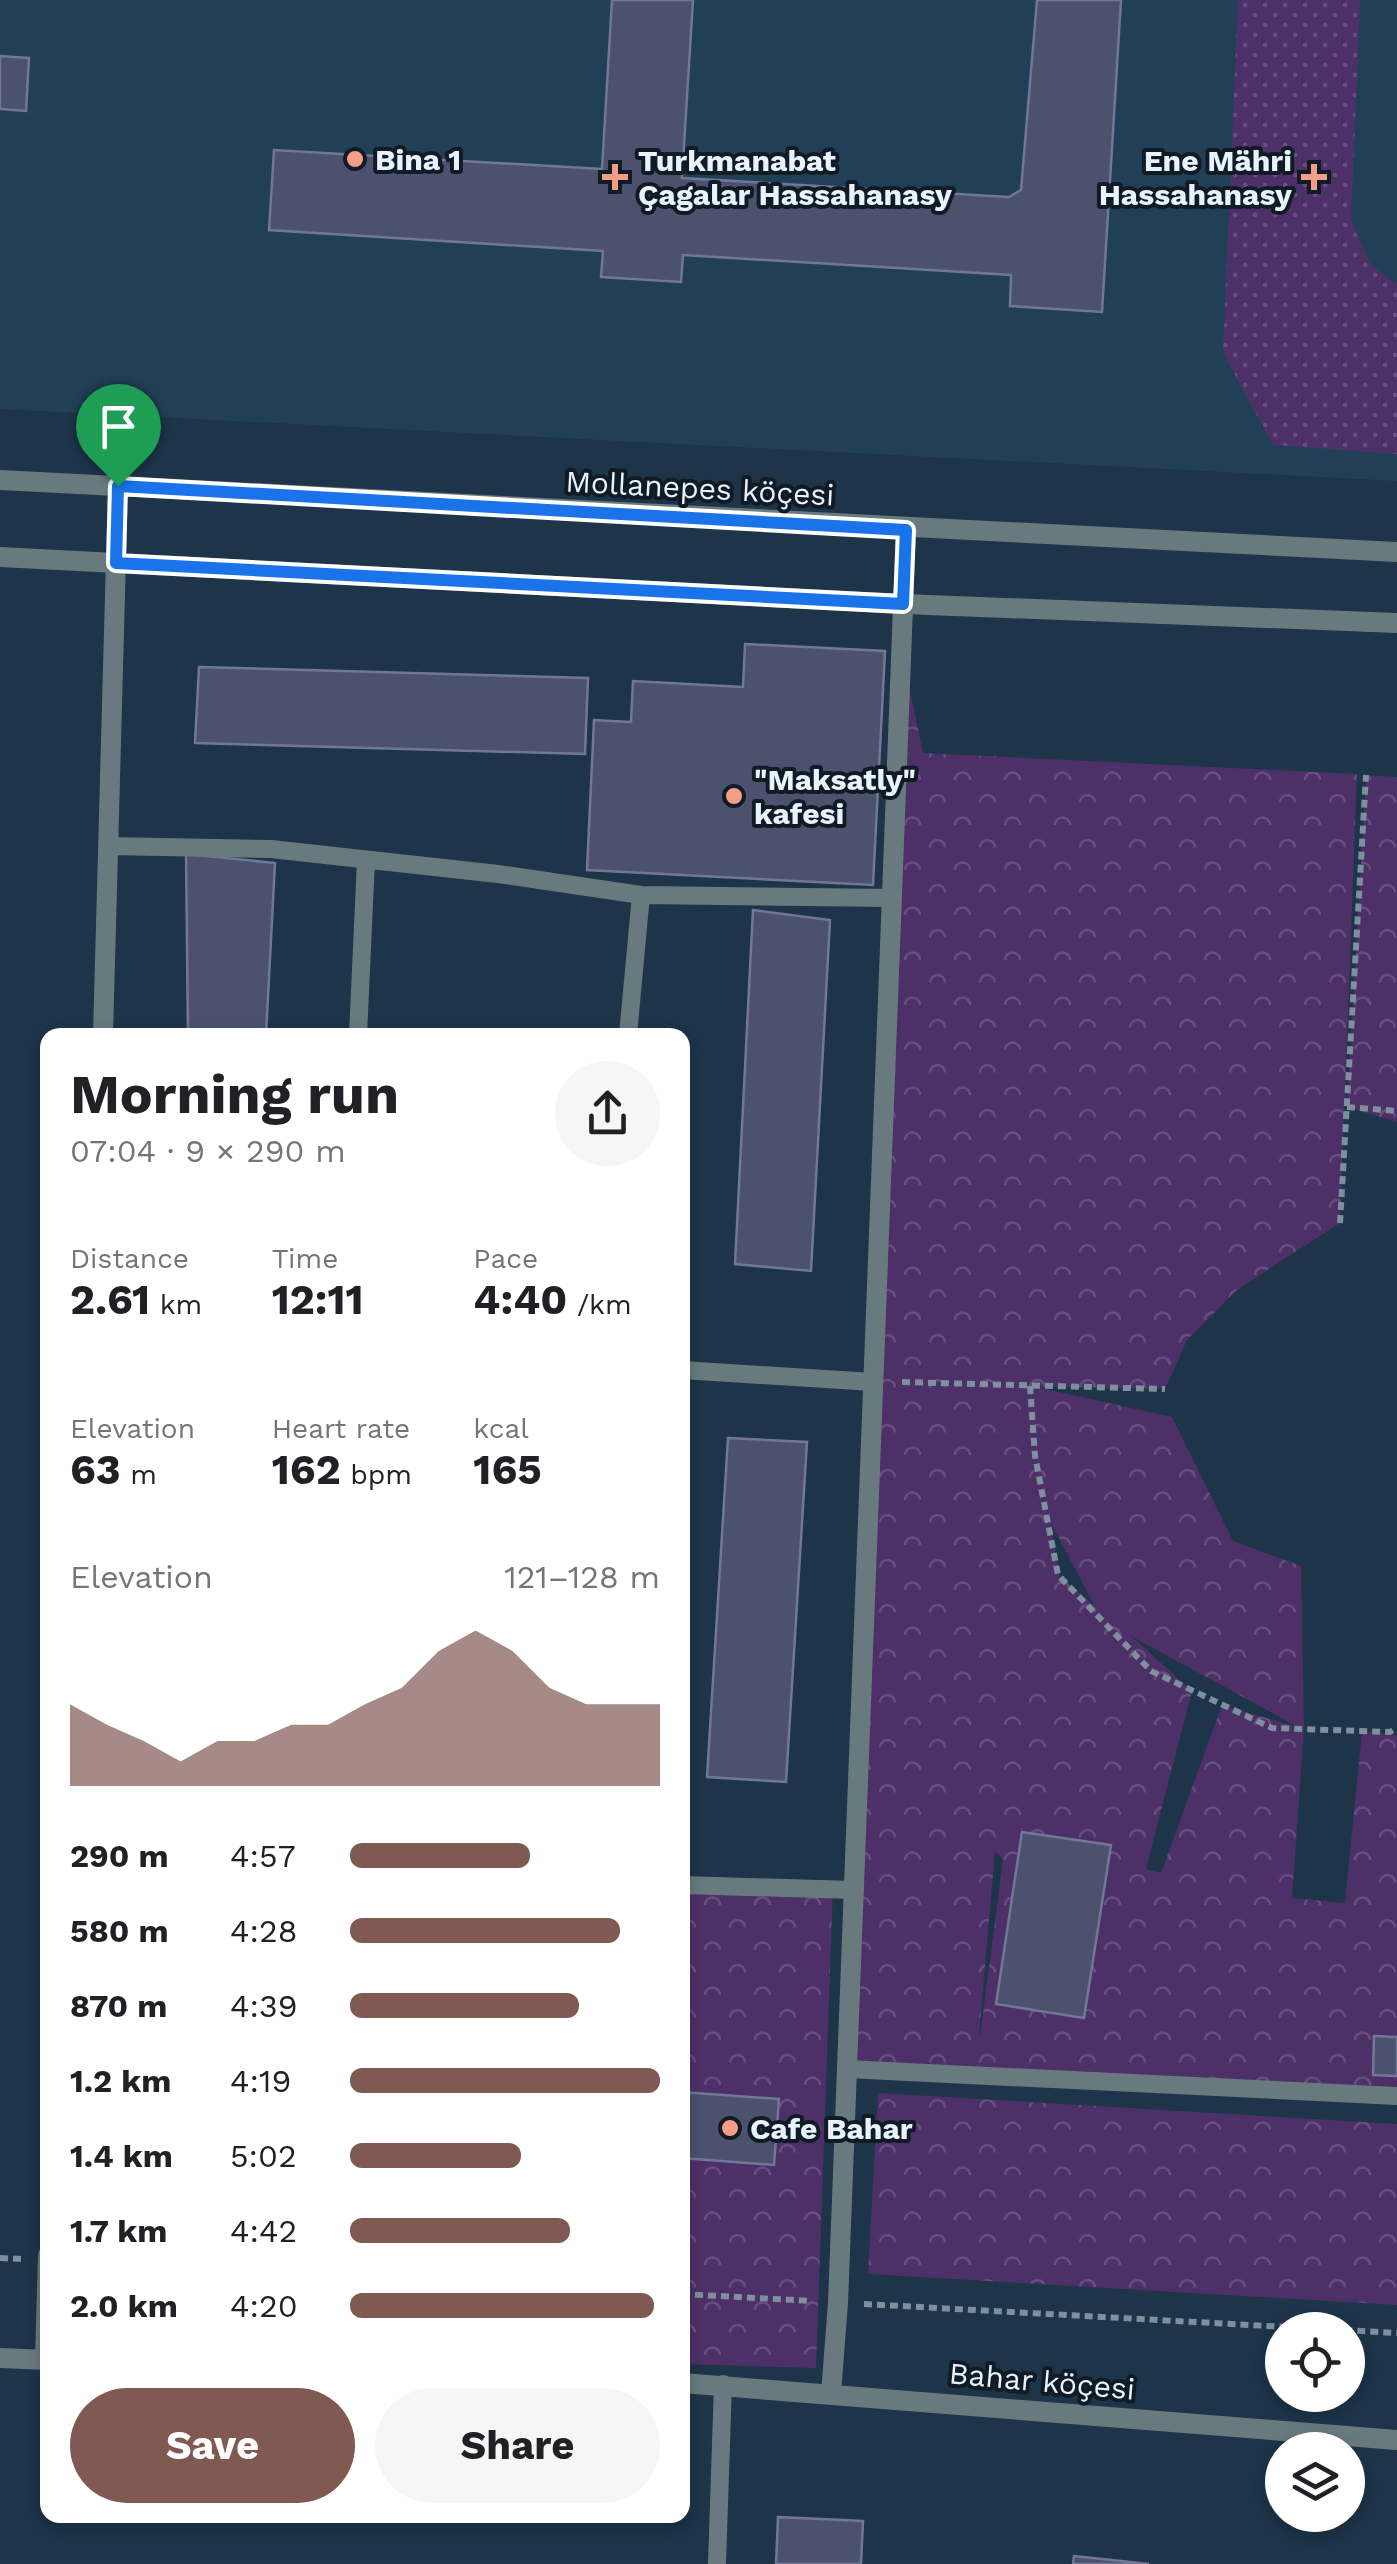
<!DOCTYPE html>
<html lang="en">
<head>
<meta charset="utf-8">
<style>
  :root { --surface:#fff; --page:#f6f6f6; --text:#202124; --muted:#757577; --accent:#7f5952 }
  body { margin:0; font-family:"Work Sans",sans-serif; background:var(--page); color:var(--text); height:100vh; display:flex; flex-direction:column; font-size:38px; white-space:nowrap }
  * { box-sizing:border-box; margin:0 }
  p { font-size:32px; color:var(--muted) }
  .icon { flex:none; width:55px; height:55px; fill:none; stroke:currentColor; stroke-width:2; stroke-linecap:round; stroke-linejoin:round }
  .map { position:relative; flex:1; overflow:hidden }
  .side { position:absolute; left:40px; top:1028px; width:650px; height:1495px; display:flex; flex-direction:column; background:var(--surface); border-radius:20px; box-shadow:0 5px 15px #0003 }
  .side>* { flex:none }
  .fabs { position:absolute; left:1265px; top:2312px; display:grid; gap:20px }
  .fabs a { display:grid; place-items:center; width:100px; height:100px; border-radius:50%; background:var(--surface); box-shadow:0 5px 15px #0003; font-size:50px }
  .pin { position:absolute; display:grid; place-items:center; width:85px; height:85px; color:#fff; margin:-102px -42px; border-radius:50% 50% 50% 0; rotate:-45deg; box-shadow:0 0 10px #0007 }
  .pin .icon { rotate:45deg }
  .round { display:grid; place-items:center; flex:none; width:105px; height:105px; border-radius:52px; background:var(--page) }
  .headline { display:flex; align-items:center; justify-content:space-between; height:170px; padding:0 30px }
  h1 { font-size:55px; font-weight:700; line-height:75px }
  .stats { display:grid; grid-template-columns:repeat(3,1fr); gap:15px; height:170px; padding:10px 30px }
  .stats div { display:grid; align-content:center }
  .stats b { font-size:42px; font-weight:700 }
  .stats small { font-size:28px; font-weight:400 }
  .stats p { font-size:28px }
  .chart { height:280px; padding:20px 30px }
  .chart p { display:flex; justify-content:space-between }
  .chart svg { width:100%; height:180px; margin-top:10px; fill:var(--accent); opacity:.7 }
  .cta { display:flex; gap:20px; margin-top:auto; padding:20px 30px }
  .cta a { flex:1; height:115px; border-radius:60px; background:var(--accent); color:#fff; font-size:40px; font-weight:700; line-height:115px; text-align:center }
  .cta a+a { background:var(--page); color:var(--text) }
  ul { padding:0 30px; list-style:none; font-size:32px }
  li { display:grid; grid-template-columns:160px 120px 1fr; align-items:center; height:75px }
  li i { height:25px; border-radius:12px; background:var(--accent) }
  .map>svg:first-child { display:block }
  .built { fill:#223f58 }
  .grass { fill:url(#grass-dots) }
  .park { fill:url(#park-crowns); fill-rule:evenodd }
  .building { fill:#4c516e; stroke:#717796; stroke-width:2.5 }
  .lines { fill:none; stroke-linecap:round; stroke-linejoin:round }
  .path { stroke:#7e8f9f; stroke-width:6; stroke-dasharray:8 5; stroke-linecap:butt }
  .service { stroke:#697a7f; stroke-width:18 }
  .minor { stroke:#697a7f; stroke-width:20 }
  .tertiary { stroke:#697a7f; stroke-width:20 }
  .route-casing { stroke:#fff; stroke-width:20 }
  .route { stroke:#1a73e8; stroke-width:12 }
  .poi-dot { fill:#f49e8a; stroke:#111b25; stroke-width:4 }
  .labels { text-anchor:middle; dominant-baseline:central; stroke-width:8; stroke-linejoin:round; paint-order:stroke }
  .poi-label { font-size:30px; font-weight:bold; fill:#e8f3fe; stroke:#111b25; text-anchor:start }
  .street-label { font-size:30px; fill:#e8f3fe; stroke:#111b25 }
</style>
</head>
<body>
<div class="map">
<svg width="1397" height="2564" viewBox="0 0 1397 2564">
  <defs>
    <pattern id="grass-dots" width="8" height="8" patternUnits="userSpaceOnUse" patternTransform="scale(2.5)"><rect width="8" height="8" fill="#4c3067"/><path d="M2 2h.1M6 6h.1" fill="none" stroke="#664e7e" stroke-width="1.8" stroke-linecap="round"/></pattern>
    <pattern id="park-crowns" width="20" height="18" patternUnits="userSpaceOnUse" patternTransform="scale(2.5)"><rect width="20" height="18" fill="#4c3067"/><path d="M2 6a3 3 0 1 1 6 0M12 15a3 3 0 1 1 6 0" fill="none" stroke="#664e7e"/></pattern>
  </defs>
  <rect width="100%" height="100%" fill="#1d3449"/>
  <path class="built" d="M0 0H1397V481L0 409Z"/>
  <path class="grass" d="M1238 0H1360L1351 219 1370 264 1397 284V454L1273 445 1223 353Z"/>
  <path class="park" d="M901 649 923 753 1357 774 1340 1223 1238 1289 1187 1340 1165 1389 1036 1387 1172 1417 1233 1541 1301 1566 1304 1729 1292 1898 1345 1903 1362 1731 1397 1735V2096L847 2069ZM1051 1523 1093 1603 1092 1604 1059 1575ZM1131 1636 1298 1727 1222 1705 1161 1873 1146 1869 1192 1691ZM995 1851 1003 1860 980 2036 979 2035Z
    M1366 775 1397 777V1122L1347 1107Z
    M683 1880 833 1886 816 2368 683 2364Z
    M878 2093 1397 2124V2305L868 2274Z"/>
  <path class="building" d="M612 0H693L682 178 1009 197 1021 190 1037 0H1121L1102 312 1010 306 1011 275 683 255 681 282 601 277 603 251 269 230 274 150 602 169Z
    M0 56 29 58 26 111 0 109Z
    M745 644 885 651 873 885 587 870 594 720 631 722 633 681 743 687Z
    M199 667 588 678 585 754 195 743Z
    M186 854 275 863 266 1035H188Z
    M753 910 830 920 811 1271 735 1264Z
    M728 1438 807 1442 786 1782 707 1777Z
    M1022 1832 1111 1845 1084 2018 996 2004Z
    M1374 2036 1397 2037V2076L1373 2075Z
    M682 2092 779 2099 774 2165 682 2158Z
    M778 2517 863 2521 861 2564H776Z
    M1074 2556 1149 2564H1073Z"/>
  <g class="lines">
    <path class="path" d="M1347 1107 1397 1111
      M1340 1223 1366 775
      M902 1382 1165 1389
      M1030 1386 1035 1456 1058 1575 1151 1671 1272 1728 1390 1732 1397 1728
      M0 2258 21 2259
      M682 2294 812 2301
      M864 2304 1397 2333"/>
    <path class="service" d="M108 846 271 849 498 874 641 895
      M358 1035 366 860
      M628 1035 641 895 891 898
      M682 1370 873 1382
      M682 1885 853 1890
      M847 2069 1397 2096
      M717 2564 723 2384"/>
    <path class="minor" d="M103 1035 118 485
      M0 2358 48 2360
      M45 2360 48 2255
      M682 2383 1397 2440
      M831 2394 838 2303 906 529"/>
    <path class="tertiary" d="M0 480 1397 552
      M0 557 903 604 1397 623"/>
  </g>
  <g class="lines">
    <defs>
      <path id="route" d="M118 486 906 530 903 604 116 563Z"/>
    </defs>
    <use href="#route" class="route-casing"/>
    <use href="#route" class="route"/>
  </g>
  <g class="poi-dot">
    <circle cx="355" cy="159" r="10"/>
    <path d="M610 162h10v10h10v10h-10v10h-10v-10h-10v-10h10z"/>
    <path d="M1309 162h10v10h10v10h-10v10h-10v-10h-10v-10h10z"/>
    <circle cx="734" cy="796" r="10"/>
    <circle cx="730" cy="2128" r="10"/>
  </g>
  <g class="labels">
    <g class="poi-label">
      <text x="375" y="159">Bina 1</text>
      <text x="638" y="160">Turkmanabat<tspan x="638" dy="34">Çagalar Hassahanasy</tspan></text>
      <text x="1292" y="160" text-anchor="end">Ene Mähri<tspan x="1292" dy="34">Hassahanasy</tspan></text>
      <text x="754" y="779">"Maksatly"<tspan x="754" dy="34">kafesi</tspan></text>
      <text x="750" y="2128">Cafe Bahar</text>
    </g>
    <g class="street-label">
      <text transform="translate(700 488) rotate(3)">Mollanepes köçesi</text>
      <text transform="translate(1042 2381) rotate(5)">Bahar köçesi</text>
    </g>
  </g>
</svg>
<div class="fabs">
<a><svg class="icon" aria-label="locate" viewBox="0 0 24 24"><circle cx="12" cy="12" r="6"/><path d="M12 2v4M12 18v4M2 12h4M18 12h4"/></svg></a>
<a><svg class="icon" aria-label="layers" viewBox="0 0 24 24"><path d="M12 4l9 5-9 5-9-5zM3 14l9 5 9-5"/></svg></a>
</div>
<div class="pin" style="left:118px;top:486px;background:#1e9e55"><svg class="icon" aria-label="arrive" viewBox="0 0 24 24"><path d="M6 21V4h12l-3 4 3 4H6"/></svg></div>
<section class="side">
<div class="headline"><div><h1>Morning run</h1><p>07:04 · 9 × 290 m</p></div><a class="round"><svg class="icon" aria-label="share" viewBox="0 0 24 24"><path d="M12 15V3M7 8l5-5 5 5M5 13v7h14v-7"/></svg></a></div>
<div class="stats">
<div><p>Distance</p><b>2.61<small> km</small></b></div>
<div><p>Time</p><b>12:11</b></div>
<div><p>Pace</p><b>4:40<small> /km</small></b></div>
</div>
<div class="stats">
<div><p>Elevation</p><b>63<small> m</small></b></div>
<div><p>Heart rate</p><b>162<small> bpm</small></b></div>
<div><p>kcal</p><b>165</b></div>
</div>
<div class="chart"><p><span>Elevation</span>121–128 m</p>
<svg viewBox="0 0 160 44" preserveAspectRatio="none"><path d="M0 44V24L10 29L20 33L30 38L40 33L50 33L60 29L70 29L80 24L90 20L100 11L110 6L120 11L130 20L140 24L150 24L160 24V44z"/></svg>
</div>
<ul>
<li><b>290 m</b>4:57<i style="width:58%"></i></li>
<li><b>580 m</b>4:28<i style="width:87%"></i></li>
<li><b>870 m</b>4:39<i style="width:74%"></i></li>
<li><b>1.2 km</b>4:19<i style="width:100%"></i></li>
<li><b>1.4 km</b>5:02<i style="width:55%"></i></li>
<li><b>1.7 km</b>4:42<i style="width:71%"></i></li>
<li><b>2.0 km</b>4:20<i style="width:98%"></i></li>
</ul>
<div class="cta"><a>Save</a><a>Share</a></div>
</section>
</div>
</body>
</html>
